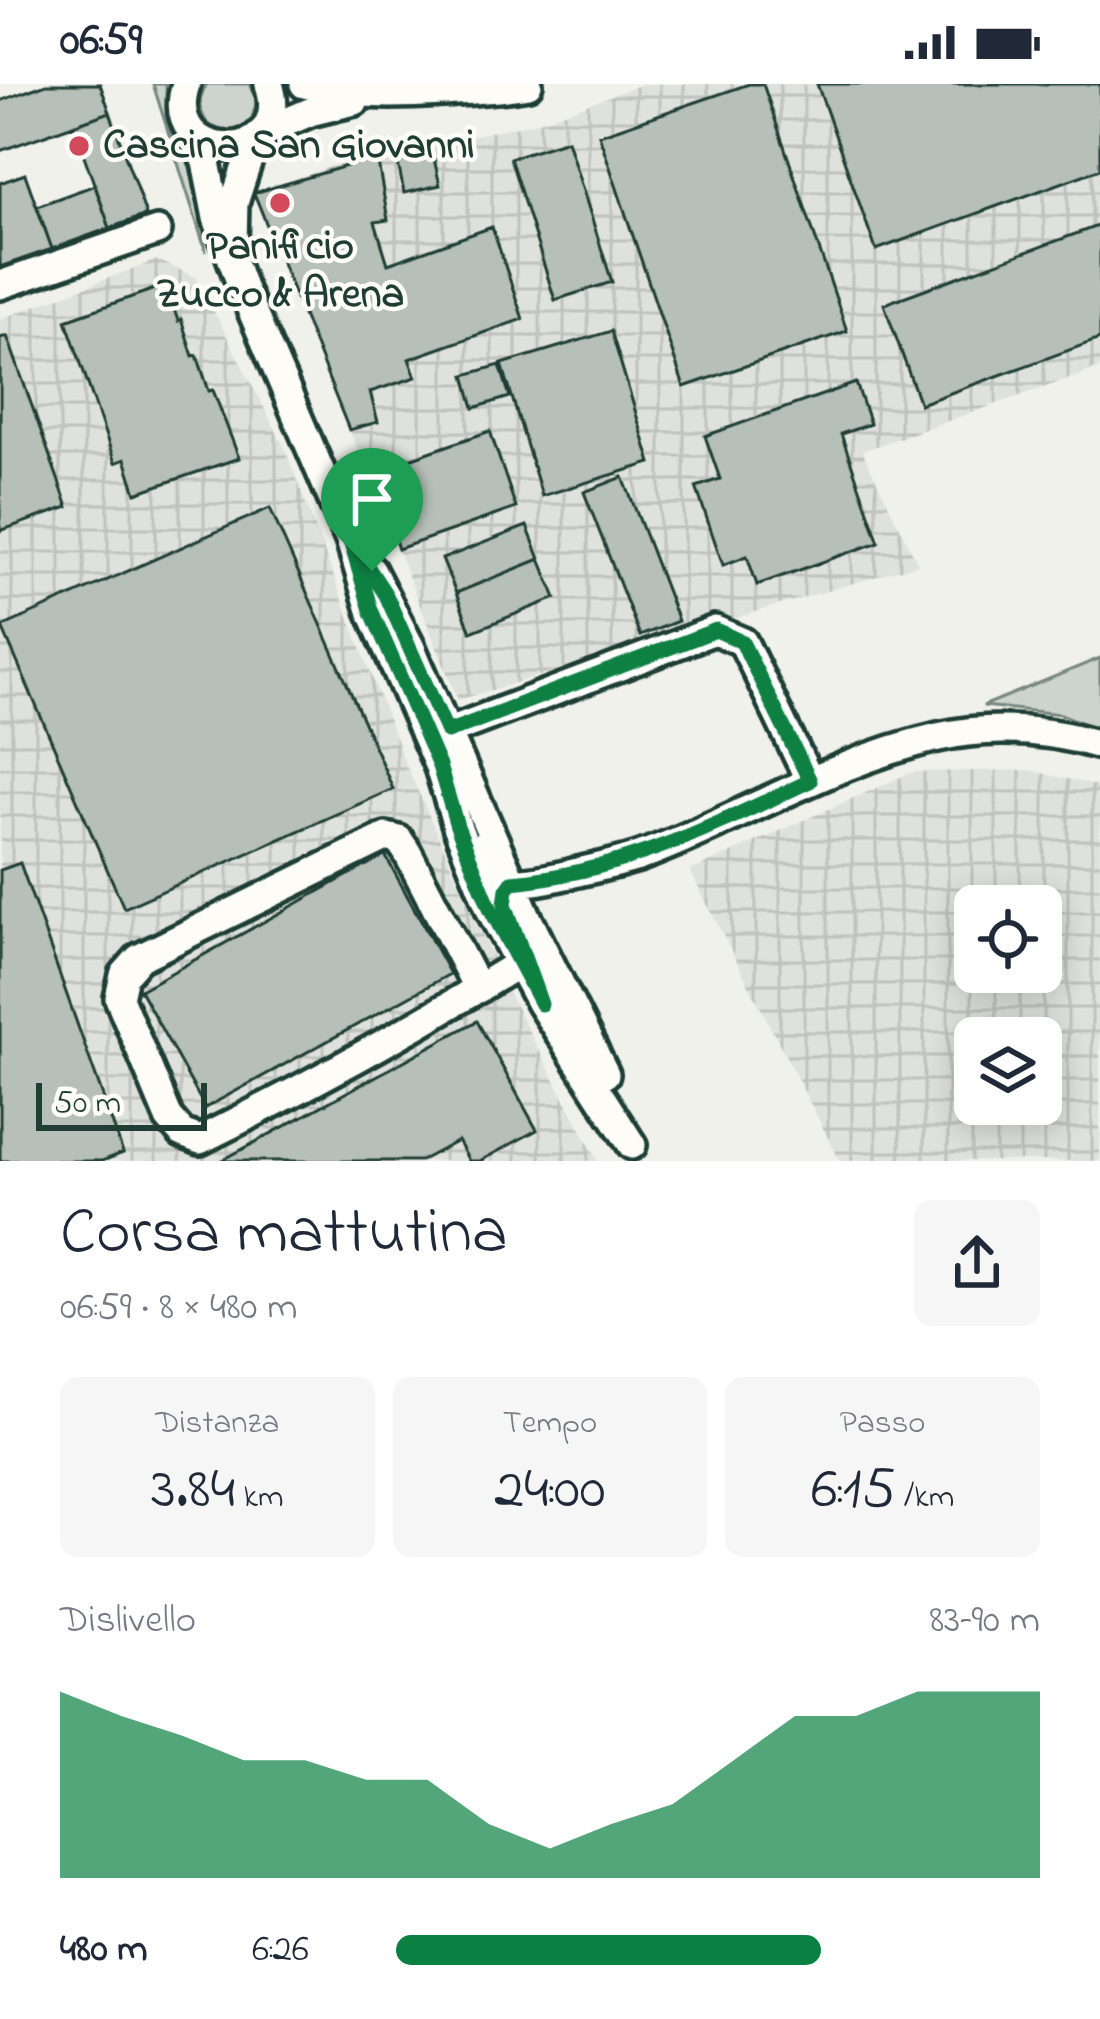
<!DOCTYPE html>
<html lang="it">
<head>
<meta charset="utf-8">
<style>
  :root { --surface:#fff; --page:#f6f6f7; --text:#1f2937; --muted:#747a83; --accent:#0b8043 }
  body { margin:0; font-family:"Indie Flower",sans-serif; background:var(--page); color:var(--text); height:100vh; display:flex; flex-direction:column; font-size:45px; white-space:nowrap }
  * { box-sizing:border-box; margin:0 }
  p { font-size:39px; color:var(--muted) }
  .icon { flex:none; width:66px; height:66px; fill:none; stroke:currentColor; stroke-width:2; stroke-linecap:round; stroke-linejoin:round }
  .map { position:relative; height:1077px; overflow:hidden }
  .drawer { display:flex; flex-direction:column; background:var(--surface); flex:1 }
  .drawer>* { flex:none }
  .fabs { position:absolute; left:954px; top:801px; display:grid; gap:24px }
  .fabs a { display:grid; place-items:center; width:108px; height:108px; border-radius:18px; background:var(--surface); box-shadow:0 6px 30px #0003; font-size:60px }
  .scale { position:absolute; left:36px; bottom:30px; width:171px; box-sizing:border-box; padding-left:12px; border:6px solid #1f3d34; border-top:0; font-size:33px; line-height:42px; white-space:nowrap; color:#1f3d34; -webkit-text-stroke:9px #fdfcf7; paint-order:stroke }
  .pin { position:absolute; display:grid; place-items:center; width:102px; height:102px; color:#fff; margin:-123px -51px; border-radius:50% 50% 50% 0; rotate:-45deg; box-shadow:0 0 12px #0007 }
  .pin .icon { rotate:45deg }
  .round { display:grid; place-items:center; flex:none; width:126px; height:126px; border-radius:18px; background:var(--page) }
  .head { display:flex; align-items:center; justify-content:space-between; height:204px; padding:0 60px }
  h1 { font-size:66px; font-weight:600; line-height:90px }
  .figures { display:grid; grid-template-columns:repeat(3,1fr); gap:18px; height:204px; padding:12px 60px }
  .figures div { display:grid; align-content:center; border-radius:18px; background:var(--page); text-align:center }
  .figures b { font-size:60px; font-weight:600 }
  .figures small { font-size:33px; font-weight:400 }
  .figures p { font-size:33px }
  .chart { height:336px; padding:24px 60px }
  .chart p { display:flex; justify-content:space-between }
  .chart svg { width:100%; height:216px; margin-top:12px; fill:var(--accent); opacity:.7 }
  ul { padding:0 60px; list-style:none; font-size:39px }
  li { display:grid; grid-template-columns:192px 144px 1fr; align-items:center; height:90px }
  li i { height:30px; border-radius:15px; background:var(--accent) }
  .status { display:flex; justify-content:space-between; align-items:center; height:84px; padding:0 60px; background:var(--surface); direction:ltr }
  .status svg { height:33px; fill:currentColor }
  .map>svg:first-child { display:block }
  .industrial { fill:url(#industrial-grid); fill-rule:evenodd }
  .grass { fill:#cdd3cd; stroke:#768880; stroke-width:3 }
  .building { fill:#b6bfb8; stroke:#1f3d34; stroke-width:3 }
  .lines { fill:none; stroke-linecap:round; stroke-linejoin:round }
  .minor-casing { stroke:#1f3d34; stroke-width:36 }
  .minor { stroke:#fdfcf7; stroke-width:27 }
  .route-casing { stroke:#fff; stroke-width:24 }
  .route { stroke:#0b8043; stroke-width:15 }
  .poi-dot { fill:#d1495b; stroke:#fdfcf7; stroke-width:4.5 }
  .labels { text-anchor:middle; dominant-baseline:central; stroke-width:9; stroke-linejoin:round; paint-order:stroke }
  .poi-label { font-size:42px; font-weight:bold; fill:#1f3d34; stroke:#fdfcf7; text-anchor:start }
</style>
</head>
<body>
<div class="status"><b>06:59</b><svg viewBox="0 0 49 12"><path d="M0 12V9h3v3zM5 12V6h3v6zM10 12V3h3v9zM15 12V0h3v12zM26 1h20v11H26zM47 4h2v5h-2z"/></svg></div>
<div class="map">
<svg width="1100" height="1077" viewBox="0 0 1100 1077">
  <defs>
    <pattern id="industrial-grid" width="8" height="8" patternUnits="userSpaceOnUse" patternTransform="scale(3)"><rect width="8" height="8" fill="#dfe2dc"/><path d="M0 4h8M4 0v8" fill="none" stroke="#bfc3bd"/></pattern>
  </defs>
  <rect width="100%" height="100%" fill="#f0f1eb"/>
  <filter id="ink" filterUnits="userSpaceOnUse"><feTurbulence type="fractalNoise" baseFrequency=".00833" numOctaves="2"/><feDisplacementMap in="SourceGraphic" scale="24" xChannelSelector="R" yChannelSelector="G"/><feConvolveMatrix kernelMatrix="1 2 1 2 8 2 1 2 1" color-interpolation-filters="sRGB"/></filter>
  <g filter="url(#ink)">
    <path class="industrial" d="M643 0H1100V284L862 367 918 480 458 616 254 109 333 82 536 38Z
      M157 176 196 193 284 362 403 674 512 916 598 1077H0V235Z
      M1029 686 1100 703V1077H840L690 787 912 688ZM1041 822V888H975V822ZM1041 954V1020H975V954Z"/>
    <path class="grass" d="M153 0H166V36L172 55 191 80 197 98 206 168Z
      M207 0H250L257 17 251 37C237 50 223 50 207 39 198 24 198 14 207 0Z
      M1100 574V646L1061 630 983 622Z"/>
    <path class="building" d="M46 0H100L110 28 0 67V17Z
      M749 0H763L847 247 684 303 599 51Z
      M817 0H1100V85L876 166Z
      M110 28 146 131 110 144 73 41Z
      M567 56 612 198 555 216 510 74Z
      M431 62 440 101 404 109 396 69Z
      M377 73 388 136 375 138 388 180 492 143 523 235 409 275 416 293 370 308 378 338 349 346 254 109Z
      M25 90 52 165 0 183V99Z
      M95 101 110 144 52 165 37 122Z
      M1100 141V255L920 320 884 220Z
      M166 201 178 237 181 235 193 272 197 271 209 307 213 306 239 374 136 409 125 375 115 379 66 236Z
      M611 247 651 379 542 412 502 280Z
      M7 252 68 423 0 447V254Z
      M500 281 510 313 474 324 465 291Z
      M856 299 870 340 841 350 879 458 757 501 747 472 723 481 696 403 720 395 705 352Z
      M490 347 516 424 398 465 372 388Z
      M623 393 678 537 640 552 584 408Z
      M270 424 393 705 124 824 2 543Z
      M527 442 540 475 456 509 442 475Z
      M540 475 556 514 471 548 456 509Z
      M385 771 450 890 205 1024 140 906Z
      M20 779 123 1069 102 1077H0V786Z
      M477 937 537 1046 480 1077H469L458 1057 420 1077H221Z"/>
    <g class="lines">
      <defs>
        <path id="minor" d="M186 0C159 84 296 83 269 0
          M304 0C352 12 395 11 444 8 472 6 500 5 528 0
          M193 49 206 78 217 134 243 206 350 456 371 526 439 683 457 742 491 827 541 920 632 1061
          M261 49 310 28 355 17
          M233 160 234 119 255 55
          M0 201 157 147
          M371 486 411 564 529 837 605 990
          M433 641 441 647 447 648 715 546 743 558 810 697
          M480 763C486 777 490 793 506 797 526 801 551 794 570 790 593 784 618 780 641 772 740 735 833 677 938 653 992 641 1047 645 1100 661
          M478 905 407 768 399 756 386 753 139 874 124 891 119 914 169 1034 182 1049 200 1056C309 1002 415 944 518 880"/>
      </defs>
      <use href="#minor" class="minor-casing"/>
      <use href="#minor" class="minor"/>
    </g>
  </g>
  <g class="lines" filter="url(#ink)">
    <defs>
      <path id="route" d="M350 456 386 511 447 648 716 546 742 558 810 697C713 742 620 789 512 798L507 805 505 820 541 920 491 826 457 742 439 682 371 526Z"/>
    </defs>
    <use href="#route" class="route-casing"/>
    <use href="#route" class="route"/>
  </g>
  <g class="poi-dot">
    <circle cx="79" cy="62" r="12"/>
    <circle cx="280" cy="119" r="12"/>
  </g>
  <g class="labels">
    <g class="poi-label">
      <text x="103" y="62">Cascina San Giovanni</text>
      <text x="280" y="163" text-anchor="middle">Panificio<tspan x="280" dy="48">Zucco &amp; Arena</tspan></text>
    </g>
  </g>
</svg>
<div class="fabs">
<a><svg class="icon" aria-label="locate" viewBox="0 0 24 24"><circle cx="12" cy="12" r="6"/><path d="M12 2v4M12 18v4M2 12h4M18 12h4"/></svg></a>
<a><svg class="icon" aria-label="layers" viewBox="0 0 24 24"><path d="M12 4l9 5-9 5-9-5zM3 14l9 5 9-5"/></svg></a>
</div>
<div class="scale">50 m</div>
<div class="pin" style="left:372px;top:487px;background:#1e9e55"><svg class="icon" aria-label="arrive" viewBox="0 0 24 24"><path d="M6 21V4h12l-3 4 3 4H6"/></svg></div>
</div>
<section class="drawer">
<div class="head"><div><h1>Corsa mattutina</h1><p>06:59 · 8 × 480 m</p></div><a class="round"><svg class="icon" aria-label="share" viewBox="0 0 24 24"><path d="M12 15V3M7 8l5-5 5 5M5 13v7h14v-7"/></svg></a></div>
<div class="figures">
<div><p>Distanza</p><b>3.84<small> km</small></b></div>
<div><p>Tempo</p><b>24:00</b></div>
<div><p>Passo</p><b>6:15<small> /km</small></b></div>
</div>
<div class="chart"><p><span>Dislivello</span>83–90 m</p>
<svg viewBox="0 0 160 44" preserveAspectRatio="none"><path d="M0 44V6L10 11L20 15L30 20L40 20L50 24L60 24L70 33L80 38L90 33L100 29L110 20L120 11L130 11L140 6L150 6L160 6V44z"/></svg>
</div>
<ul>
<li><b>480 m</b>6:26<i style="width:66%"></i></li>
</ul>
</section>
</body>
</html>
